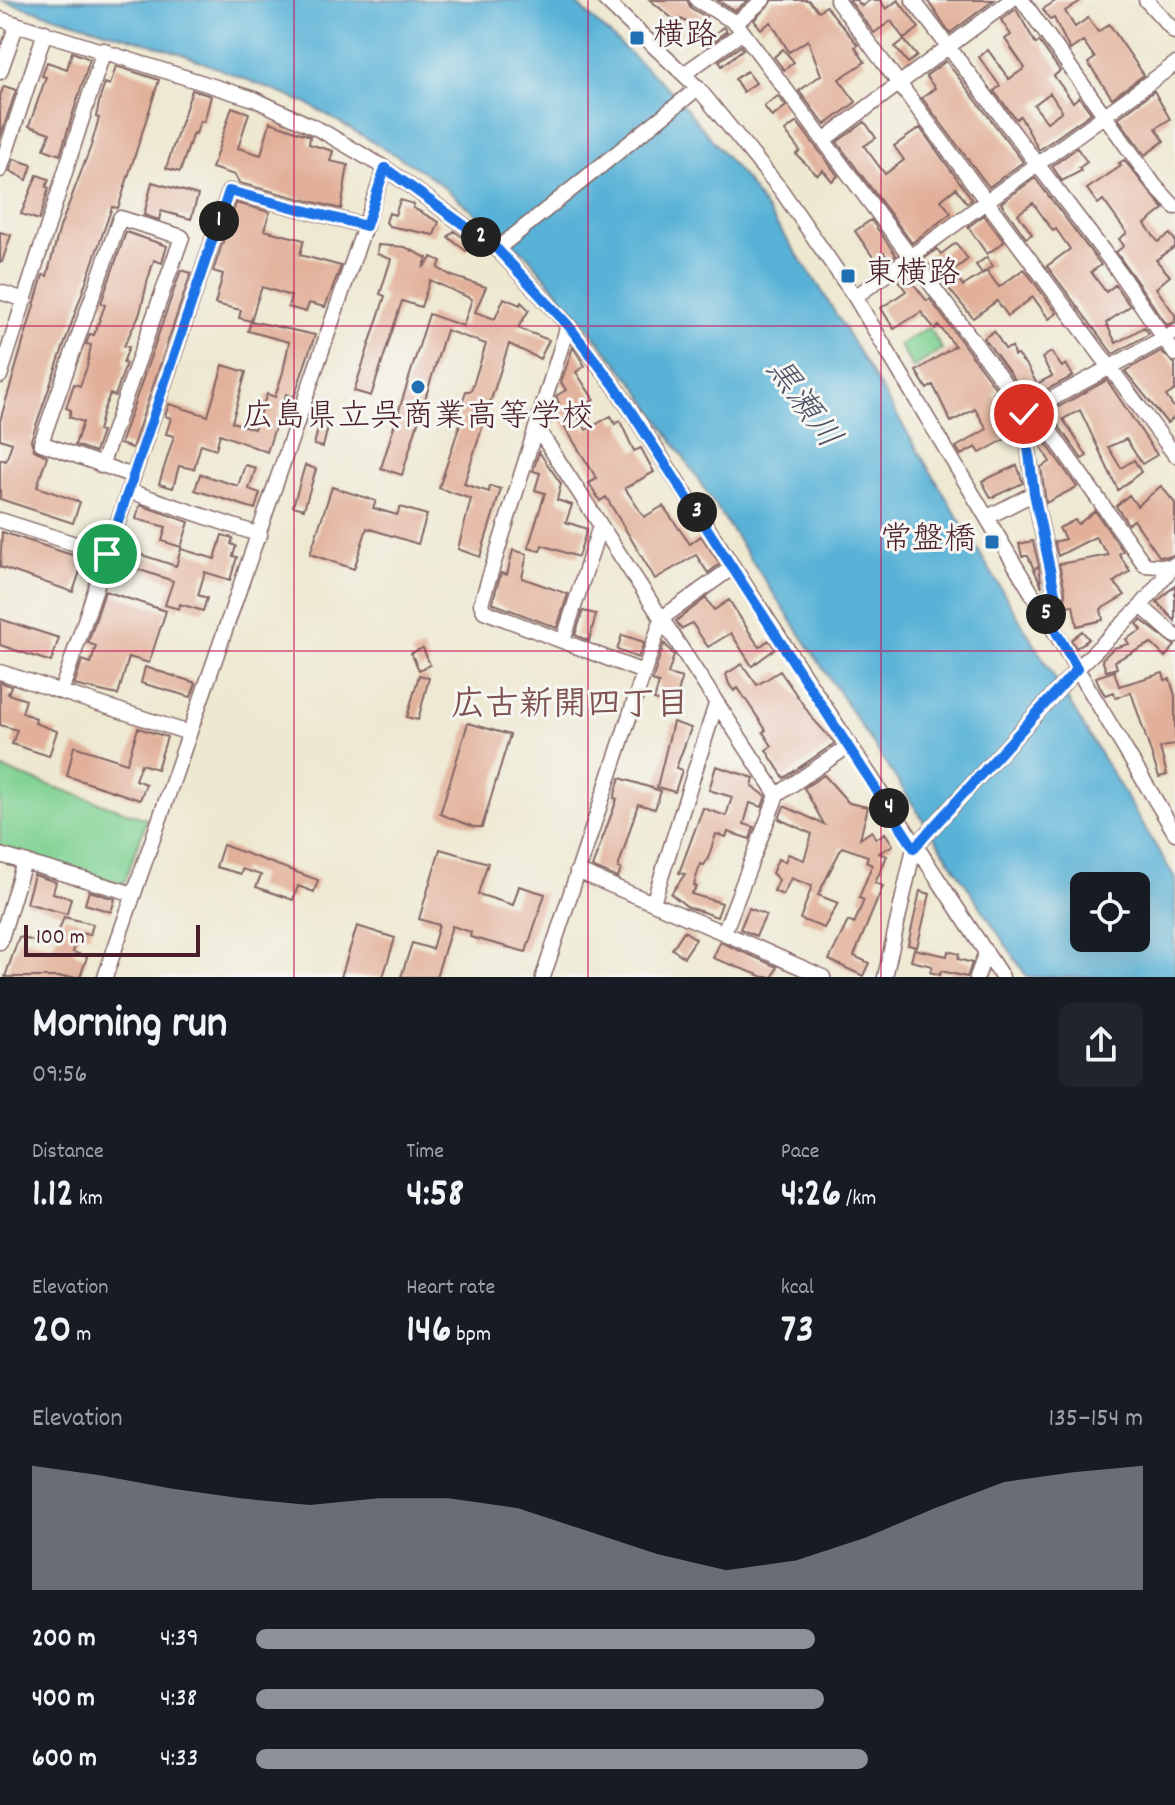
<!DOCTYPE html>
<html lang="en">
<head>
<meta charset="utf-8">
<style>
  :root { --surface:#171b24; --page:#20242c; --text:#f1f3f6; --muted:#9ea1a6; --accent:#8c9099 }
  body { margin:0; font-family:Dekko,"Klee One",sans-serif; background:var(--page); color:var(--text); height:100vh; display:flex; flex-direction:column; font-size:30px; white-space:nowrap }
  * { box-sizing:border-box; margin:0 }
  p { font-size:26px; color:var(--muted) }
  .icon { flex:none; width:44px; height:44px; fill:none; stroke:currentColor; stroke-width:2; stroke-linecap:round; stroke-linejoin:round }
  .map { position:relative; height:977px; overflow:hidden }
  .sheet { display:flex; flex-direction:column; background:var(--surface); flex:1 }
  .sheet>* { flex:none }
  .fabs { position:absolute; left:1070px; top:872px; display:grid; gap:16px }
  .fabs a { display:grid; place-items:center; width:80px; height:80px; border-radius:12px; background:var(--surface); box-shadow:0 8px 32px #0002; font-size:40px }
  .scale { position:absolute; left:24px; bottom:20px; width:176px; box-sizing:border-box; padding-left:8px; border:4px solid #4a1f2b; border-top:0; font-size:22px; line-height:28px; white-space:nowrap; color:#4a1f2b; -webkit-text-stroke:6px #f6f6f2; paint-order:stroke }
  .pin { position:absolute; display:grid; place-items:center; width:68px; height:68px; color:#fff; margin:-34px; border:4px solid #fff; border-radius:50%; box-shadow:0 2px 8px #0007 }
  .km { position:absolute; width:40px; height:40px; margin:-20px; border-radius:50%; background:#222; color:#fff; font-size:22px; line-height:40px; text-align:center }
  .round { display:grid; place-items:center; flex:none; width:84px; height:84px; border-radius:12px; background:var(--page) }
  .head { display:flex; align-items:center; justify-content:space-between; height:136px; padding:0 32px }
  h1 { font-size:44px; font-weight:700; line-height:60px }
  .figures { display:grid; grid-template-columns:repeat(3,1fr); gap:12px; height:136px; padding:8px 32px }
  .figures div { display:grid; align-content:center }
  .figures b { font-size:40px; font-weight:700 }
  .figures small { font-size:22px; font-weight:400 }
  .figures p { font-size:22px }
  .chart { height:224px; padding:16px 32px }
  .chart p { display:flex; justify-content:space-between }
  .chart svg { width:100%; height:144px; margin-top:8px; fill:var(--accent); opacity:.7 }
  ul { padding:0 32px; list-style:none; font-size:26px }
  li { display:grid; grid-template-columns:128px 96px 1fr; align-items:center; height:60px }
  li i { height:20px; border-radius:10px; background:var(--accent) }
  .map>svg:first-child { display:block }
  .green { fill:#80d293; stroke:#65785f; stroke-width:2 }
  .water { fill:#59b2d7; stroke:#526881; stroke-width:2; fill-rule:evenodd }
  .building { fill:#e2b09a; fill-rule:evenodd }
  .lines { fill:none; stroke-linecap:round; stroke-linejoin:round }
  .minor-casing { stroke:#836565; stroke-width:17 }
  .minor { stroke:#fff; stroke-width:14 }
  .route-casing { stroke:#fff; stroke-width:16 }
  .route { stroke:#1a73e8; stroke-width:10 }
  .grid { fill:none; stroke:#c2185b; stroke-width:2; stroke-opacity:0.55 }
  .poi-dot { fill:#1f6fb2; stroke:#f6f6f2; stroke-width:3 }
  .labels { text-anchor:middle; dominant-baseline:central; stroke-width:6; stroke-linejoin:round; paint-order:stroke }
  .poi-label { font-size:32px; fill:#4a1f2b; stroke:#f6f6f2; text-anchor:start }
  .water-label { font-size:34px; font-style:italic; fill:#4f5267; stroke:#f6f6f2 }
  .neighbourhood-label { font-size:34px; font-weight:bold; fill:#7f5252; stroke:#f6f6f2 }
</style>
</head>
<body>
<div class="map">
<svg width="1175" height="977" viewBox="0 0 1175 977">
  <rect width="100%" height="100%" fill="#f6f6f2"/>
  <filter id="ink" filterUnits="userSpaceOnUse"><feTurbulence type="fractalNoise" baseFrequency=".0125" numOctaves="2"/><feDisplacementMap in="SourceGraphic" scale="16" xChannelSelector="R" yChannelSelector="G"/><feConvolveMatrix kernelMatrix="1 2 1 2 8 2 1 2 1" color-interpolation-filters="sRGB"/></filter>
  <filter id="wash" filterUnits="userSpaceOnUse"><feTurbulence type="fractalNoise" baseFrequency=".006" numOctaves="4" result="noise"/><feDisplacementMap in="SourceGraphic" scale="32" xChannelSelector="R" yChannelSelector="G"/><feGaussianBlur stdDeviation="1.8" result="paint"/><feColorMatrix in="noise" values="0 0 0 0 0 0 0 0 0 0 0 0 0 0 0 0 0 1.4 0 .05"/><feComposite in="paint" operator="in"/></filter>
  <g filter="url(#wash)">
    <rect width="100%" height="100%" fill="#eee8d0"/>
    <path class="green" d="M929 327 942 349 913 368 899 345Z
      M0 768 147 819 124 884 0 850Z"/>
    <path class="water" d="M0 0H572L675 95 747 182 819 286 1175 878V977H1027L635 384 528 256 426 173 308 104 177 52ZM1084 886H1136V938H1084Z"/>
    <g id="blocks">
      <path class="building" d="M650 0H687L691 8 706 17 700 29 681 19 678 23Z
        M717 0H748L735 11Z
        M773 0H808L819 11 826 6 858 45 855 47 865 62 839 79 856 102 825 125 799 91 821 75 808 40 789 52 771 22 761 29 754 20Z
        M849 0H856L862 6 870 0H880L886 9 898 0 919 28 904 39 891 21 874 33Z
        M927 0H994L950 33Z
        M1057 0H1082L1065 11 1075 27 1088 18 1098 32 1109 24 1144 75 1112 98 1088 63 1095 58 1083 41 1070 50 1054 18 1050 20 1043 9Z
        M1016 9 1036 44 1039 41 1060 71 1054 76 1073 102 1079 97 1091 113 1039 150 1020 116 1016 119 994 91 1000 86 979 57 988 50 1009 79 1025 68 1005 39 1011 35 1001 20ZM1050 93 1062 111 1047 122 1034 105Z
        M723 27 727 31 706 46 703 43Z
        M904 40 917 56 908 63 895 47Z
        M741 46 743 49 722 66 719 61Z
        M783 49 794 62 784 70 774 57Z
        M72 52 90 59 60 155 44 149 50 133 29 126 46 77 42 76 47 62 67 69Z
        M946 61 1023 162 989 187 922 98 935 88 926 76Z
        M116 66 159 80 118 208 112 207 31 440 34 450 47 456 37 487 80 502 73 523 0 499V459L6 461 12 443 0 439V421L43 275 47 276 60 227 91 146 99 118 96 117 100 98 105 83 110 85Z
        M747 71 756 83 743 92 735 79Z
        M4 86 16 90 0 138V96Z
        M192 90 211 96 204 122 200 121 196 134 193 133 180 172 166 168Z
        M1154 91 1170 119 1156 128 1164 141 1145 155 1118 118Z
        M778 96 786 106 772 117 764 106Z
        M232 107 249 113 238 148 261 155 270 122 310 136 309 144 333 151 330 161 348 165 341 209 239 183 235 175 212 168Z
        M797 122 838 176 832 181 823 170 817 175 796 154 800 151 785 131Z
        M865 122 876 138 864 146 885 174 904 160 894 146 920 128 972 199 967 203 956 188 941 200 951 213 912 243 837 142Z
        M1077 148 1087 162 1079 168 1081 171 1062 181 1052 166Z
        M14 159 32 165 27 180 10 171Z
        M1124 160 1164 209 1145 224 1158 242 1170 234 1175 240V247L1156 260 1170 276 1156 288 1175 315V322L1167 325 1116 252 1124 246 1119 239 1127 233 1103 200 1098 204 1087 189 1121 166 1119 163Z
        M37 175 49 179 46 187 49 188 39 220 21 214Z
        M1035 178 1101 265 1091 272 1106 292 1115 285 1130 306 1106 323 1116 343 1144 327 1149 334 1113 354 1047 266 1070 249 1056 229 1053 231 1033 203 1018 214 1032 234 1026 238 1001 203Z
        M152 182 198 195 191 219 161 211 159 220 144 215Z
        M400 200 414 204 413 208 439 222 434 235 389 226 386 222 389 213 395 215Z
        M236 203 270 212 264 230 304 240 300 255 341 266 325 307 309 303 306 312 288 307 291 296 262 287 257 301 251 321 315 335 294 397 286 394 267 452 220 434 216 449 201 444 194 469 179 466 173 488 159 484 174 436 166 434 171 418 165 416 169 404 208 416 223 365 246 372 232 422 254 429 267 394 275 397 283 372 289 342 248 331 251 321 239 318 241 310 215 304 223 274 213 271Z
        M984 215 1004 242 987 254 968 227Z
        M871 220 896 255 889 260 884 253 875 260 855 231Z
        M454 231 472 244 466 251 448 237Z
        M0 232 11 235 2 262H0Z
        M126 232 167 246 162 263 154 260 148 279 140 313 124 346 129 347 123 363 126 364 115 396 110 394 103 411 98 431 102 432 95 452 75 445 83 422 69 417 71 410 66 408 74 384 80 386 87 367 91 345 86 344 90 334 94 335 105 305 101 303Z
        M956 243 968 259 953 271 963 286 987 271 999 287 1024 269 1057 313 1049 319 1033 297 1008 316 997 301 973 318 924 259 937 249 941 254Z
        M378 245 405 247 427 258 423 268 432 257 441 261 438 268 452 276 486 287 475 312 495 319 504 298 520 305 521 302 529 310 518 328 549 340 540 359 509 344 464 484 489 492 490 486 501 489 480 557 458 549 471 499 439 488 462 418 455 416 458 405 461 406 466 391H471L486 344 446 330 402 475 381 468 429 314 463 326 472 299 430 280 421 307 402 301 371 396 354 391 385 296 380 294 391 259 377 254Z
        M987 257 993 266 982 273 976 265Z
        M181 270 191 273 132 448 120 444Z
        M905 273 927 301 930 299 997 390 993 393 1016 433 980 453 976 447 961 455 956 447 987 429 975 409 951 422 933 385 927 389 916 371 955 346 939 326 935 329 921 312 894 329 881 308 906 291 897 279Z
        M994 331 1005 349 1012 347 1014 356 1017 355 1027 366 1037 384 1052 376 1042 358 1051 352 1062 367 1066 364 1073 376 1029 399 984 338Z
        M573 347 585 366 576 372 594 400 575 411 586 430 611 416 615 424 620 421 634 451 641 448 654 472 625 488 644 517 663 506 690 544 701 536 720 564 708 573 696 555 655 579 606 497 600 501 589 483 597 479 559 418 551 423 549 420 552 411 560 406 556 396 566 390 561 382Z
        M1161 351 1175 364V390L1166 396 1175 409V417L1167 423 1125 371Z
        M1107 380 1157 455 1142 464 1126 439 1108 447 1121 468 1134 460 1141 472 1118 490 1080 410 1063 419 1087 456 1082 459 1049 412Z
        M319 425 328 427 323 447 314 445Z
        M1036 429 1077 487 1046 503 1041 467 1050 462 1037 440Z
        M539 452 561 484 557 500 572 505 566 522 587 529 578 557 542 545 540 551 528 548 545 493 535 490 540 473 533 471Z
        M245 465 256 468 249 489 260 493 255 509 195 490 200 474 238 486Z
        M305 465 316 469 304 509 293 506Z
        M1017 465 1023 483 991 498 982 481Z
        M1161 486 1175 503V554L1169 557 1159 556 1134 520 1128 524 1116 506 1129 495 1137 506Z
        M332 487 376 501 373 508 397 515 400 507 427 515 418 544 367 528 354 569 310 554Z
        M140 505 189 522 181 547 162 541 166 527 136 519Z
        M1095 511 1123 551 1119 554 1130 571 1114 582 1125 595 1101 609 1103 620 1077 626 1073 605 1064 606 1065 591 1059 564 1109 555 1095 537 1058 556 1054 542 1065 539 1059 528 1075 520 1078 524Z
        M2 532 84 559 73 592 0 567Z
        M222 535 233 538 231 544 236 546 233 556 237 557 230 580 205 572 198 595 207 598 203 611 180 604 179 609 165 605 173 581 131 567 136 553 176 566 181 549 215 559Z
        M1033 541 1039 566 1035 568 1039 567 1042 587 1028 556H1022L1019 544Z
        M513 550 527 554 522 578 568 594 557 628 492 603 501 573 507 575Z
        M1175 585V621L1157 602Z
        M105 591 166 611 149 663 129 657 118 695 74 685 82 660 91 663 96 646 88 643Z
        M706 598 714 610 729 600 759 647 769 640 775 649 752 666 731 633 708 647 692 623 681 629 676 621Z
        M583 611 596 614 589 641 575 635Z
        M0 619 59 638 51 662 0 645Z
        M1141 620 1175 646 1165 657 1151 643 1115 661 1117 668 1106 671 1102 659 1114 648 1129 644 1126 639 1142 630 1137 624Z
        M1082 631 1089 639 1076 648 1071 640Z
        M622 635 644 642 638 658 617 650Z
        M664 643 674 655 668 674 682 678 675 705 654 700 659 683 652 681Z
        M423 648 430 665 419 670 411 653Z
        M742 664 757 685 780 671 813 719 835 743 784 778 766 750 772 746 763 732 766 730 738 688 734 691 729 684 726 674Z
        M145 667 196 683 191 697 141 683Z
        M1114 671 1119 686 1163 673 1165 680 1170 679 1175 696V744L1160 748 1167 775 1159 777 1131 692 1116 698 1114 692 1105 695 1100 687 1096 677Z
        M419 675 429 678 418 720 407 717Z
        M0 682 11 686 8 694 26 700 22 713 36 718 35 723 57 731 49 756 12 744 17 730 0 725Z
        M673 722 691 728 676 768 682 770 675 792 657 787Z
        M468 723 510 735 482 827H474L440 814Z
        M138 728 167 737 157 769 141 764 135 780 146 784 140 800 67 776 74 746 127 763Z
        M716 766 754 778 752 786 766 796 762 807 750 803 744 824 754 827 750 839 728 832 726 837 716 834 708 858 704 865 700 864 694 885 697 887 691 894 722 903 717 917 688 907 671 894 685 874 679 873 703 808 726 816 732 797 709 790Z
        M824 775 849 803 868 807 860 839 872 831 876 839 885 833 893 845 879 853 887 856 875 883 883 886 854 956 869 963 863 976 829 960 848 921 854 924 864 900 859 898 872 865 866 862 868 856 842 847 818 895 838 903 824 928 800 919 812 886 791 878 783 895 774 891 779 880 772 873 778 859 785 862 788 854 804 860 812 834 779 819 784 806 824 824 804 788Z
        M620 778 661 791 655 809 638 804 618 868 621 869 618 878 592 867 617 799 614 798Z
        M223 845 318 880 314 892 298 886 293 900 256 887 261 875 242 869 241 874 216 867Z
        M440 849 488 863 478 894 513 905 519 886 545 894 526 952 470 937 471 932 452 926 436 977H401L412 943 432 949 439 925 419 919Z
        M34 875 56 882 53 893 71 898 67 914 26 903Z
        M89 891 115 899 111 912 85 904Z
        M920 891 930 894 917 947 908 945Z
        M749 908 766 915 756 936 740 929Z
        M64 917 93 924 90 935 79 933 73 952 87 957 80 977H5L19 937 53 946Z
        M357 926 395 938 383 977H341Z
        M684 931 696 939 684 957 672 949Z
        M720 942 777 967 773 977H764L713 958Z
        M914 949 947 956 948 951 959 954 958 959 972 963 967 977 941 971 940 975 930 972 932 966 911 961Z"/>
    </g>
  </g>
  <g filter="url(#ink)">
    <use href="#blocks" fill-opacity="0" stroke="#836565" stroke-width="2"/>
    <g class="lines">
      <defs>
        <path id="minor" d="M605 0 698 88 781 190 855 297 1175 833
          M697 0 736 23 1024 409 1035 410 1145 565 1175 567
          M837 0 1175 455
          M913 0 1116 268 1175 354
          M1022 0 1155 186 1175 207
          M1146 0 1175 32
          M0 19 254 99 322 131 385 168 497 249 568 325 614 385 1002 977
          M736 23 763 0
          M0 72 17 24
          M685 73 743 32
          M825 139 1011 0
          M0 170 45 32
          M497 249 698 88
          M0 292 25 300
          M855 297 1175 64
          M568 325 481 604 484 611 643 672
          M0 376 104 50
          M537 428 777 795
          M101 466 182 237 120 218 41 443 133 476
          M129 491 260 535
          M988 517 1034 493
          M0 520 107 554
          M1038 600 1055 593 1034 493 1024 414 1175 332
          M1141 606 1175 636
          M563 641 600 526
          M0 672 189 733
          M61 692 229 191 366 226
          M0 855 134 894
          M577 871 724 933 777 795 850 745
          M653 903 716 704
          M724 933 823 977
          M0 942 24 862
          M105 977 385 168
          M543 977 662 618 733 567
          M885 977 914 848 1077 669 1141 606 1175 564
          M977 977 986 952"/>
      </defs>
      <use href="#minor" class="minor-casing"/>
      <use href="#minor" class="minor"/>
    </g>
  </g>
  <g class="lines" filter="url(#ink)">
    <defs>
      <path id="route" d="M107 554 229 191 366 226 385 168 497 249 568 325 614 385 914 848 1077 669 1038 600 1055 593 1034 493 1024 414"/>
    </defs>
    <use href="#route" class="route-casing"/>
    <use href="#route" class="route"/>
  </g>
  <path class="grid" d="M294 0V977M588 0V977M881 0V977M0 326H1175M0 651H1175"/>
  <g class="poi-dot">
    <rect x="629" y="30" width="16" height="16" rx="4"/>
    <rect x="840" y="268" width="16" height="16" rx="4"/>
    <circle cx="418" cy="387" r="8"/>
    <rect x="984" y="534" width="16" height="16" rx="4"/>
  </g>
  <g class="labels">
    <g class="poi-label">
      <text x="653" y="38">横路</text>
      <text x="864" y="276">東横路</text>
      <text x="418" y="419" text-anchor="middle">広島県立呉商業高等学校</text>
      <text x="976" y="542" text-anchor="end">常盤橋</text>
    </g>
    <g class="water-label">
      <text transform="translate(801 405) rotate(54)">黒瀬川</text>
    </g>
    <g class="neighbourhood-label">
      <text x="570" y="707">広古新開四丁目</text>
    </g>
  </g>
</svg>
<div class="fabs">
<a><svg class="icon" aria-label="locate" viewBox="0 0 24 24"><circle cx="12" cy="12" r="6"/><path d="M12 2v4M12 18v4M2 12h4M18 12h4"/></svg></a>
</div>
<div class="scale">100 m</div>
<div class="pin" style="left:107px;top:554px;background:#1e9e55"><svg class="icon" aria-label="arrive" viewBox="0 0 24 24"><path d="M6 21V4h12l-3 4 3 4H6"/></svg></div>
<div class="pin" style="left:1024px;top:414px;background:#d93025"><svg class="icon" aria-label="check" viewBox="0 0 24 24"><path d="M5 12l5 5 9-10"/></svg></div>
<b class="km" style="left:219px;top:221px">1</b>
<b class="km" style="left:481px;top:237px">2</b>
<b class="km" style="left:697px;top:512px">3</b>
<b class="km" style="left:889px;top:808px">4</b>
<b class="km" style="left:1046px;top:614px">5</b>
</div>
<section class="sheet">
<div class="head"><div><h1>Morning run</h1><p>09:56</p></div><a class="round"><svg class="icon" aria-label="share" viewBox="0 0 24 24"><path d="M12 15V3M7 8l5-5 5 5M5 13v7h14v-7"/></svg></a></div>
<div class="figures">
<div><p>Distance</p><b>1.12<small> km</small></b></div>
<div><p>Time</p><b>4:58</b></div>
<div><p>Pace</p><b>4:26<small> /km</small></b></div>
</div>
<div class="figures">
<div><p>Elevation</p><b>20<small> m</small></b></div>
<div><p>Heart rate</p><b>146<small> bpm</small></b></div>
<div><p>kcal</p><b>73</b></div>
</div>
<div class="chart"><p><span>Elevation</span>135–154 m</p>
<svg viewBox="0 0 160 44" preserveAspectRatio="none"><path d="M0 44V6L10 9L20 13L30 16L40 18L50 16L60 16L70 19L80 26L90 33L100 38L110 35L120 28L130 19L140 11L150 8L160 6V44z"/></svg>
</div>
<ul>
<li><b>200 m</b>4:39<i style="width:63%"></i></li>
<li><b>400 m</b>4:38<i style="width:64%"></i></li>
<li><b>600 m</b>4:33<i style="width:69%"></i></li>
</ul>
</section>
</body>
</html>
